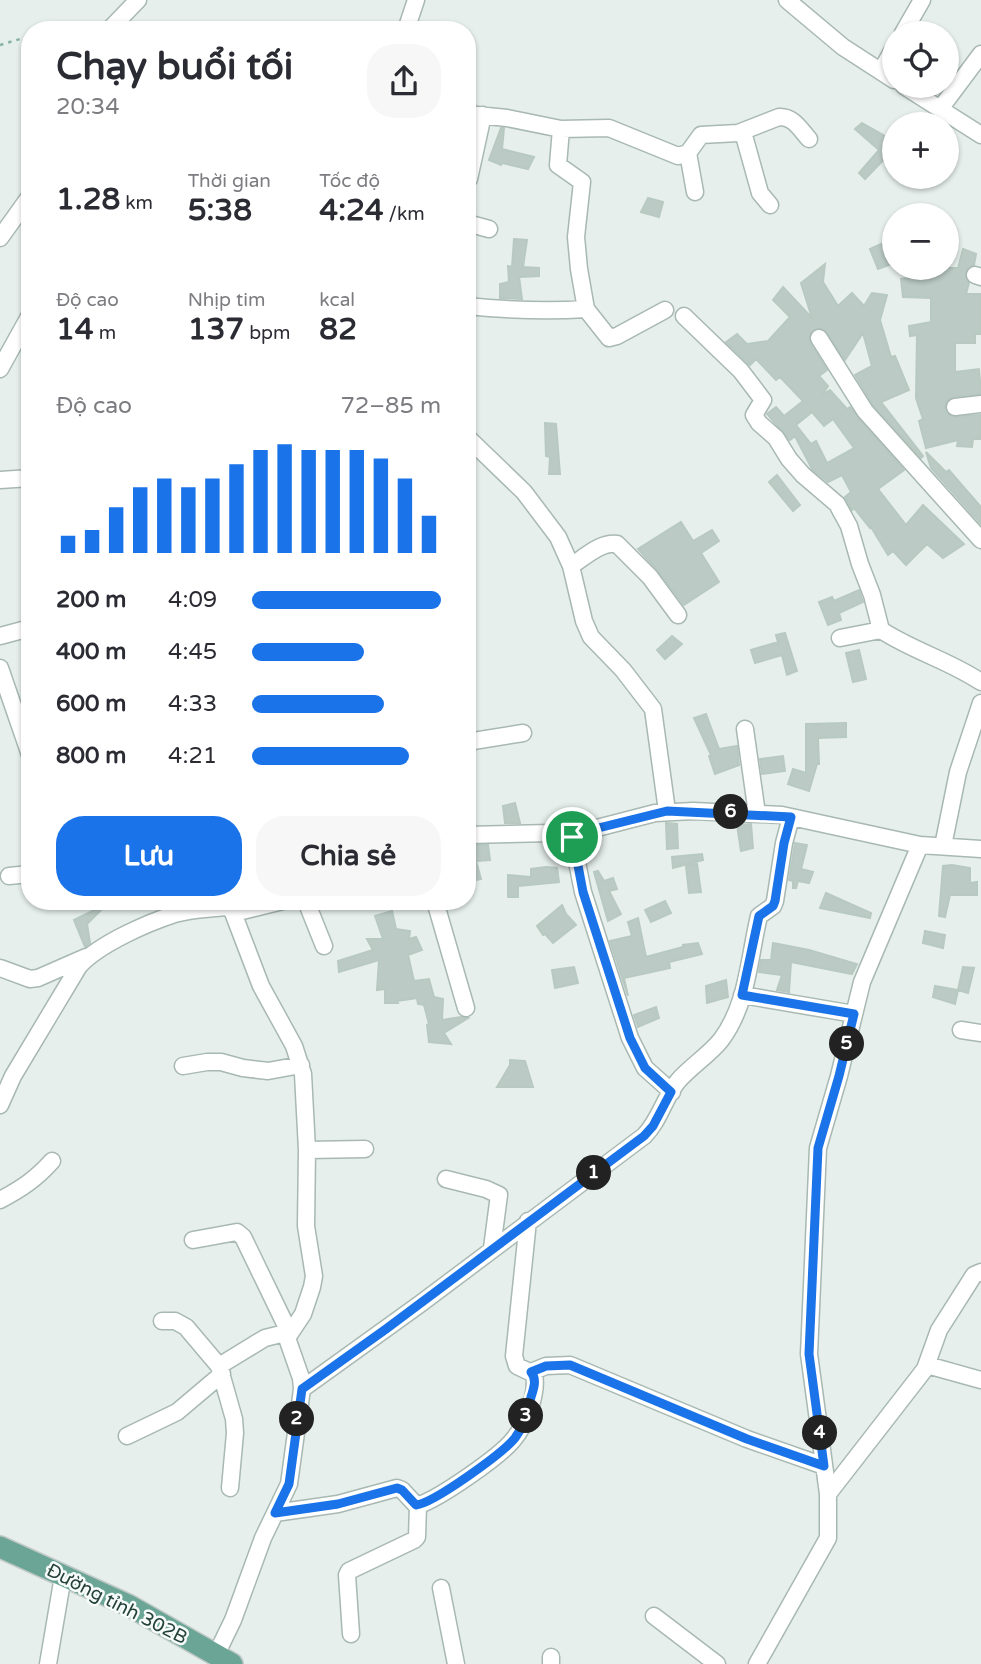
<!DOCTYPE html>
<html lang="vi">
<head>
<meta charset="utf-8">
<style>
  :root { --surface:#fff; --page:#f7f7f7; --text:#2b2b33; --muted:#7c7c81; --accent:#1a73e8 }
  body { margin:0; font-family:"Varela Round",sans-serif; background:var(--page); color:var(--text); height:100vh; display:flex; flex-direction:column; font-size:26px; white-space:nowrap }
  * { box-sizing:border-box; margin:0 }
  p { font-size:23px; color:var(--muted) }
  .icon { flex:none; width:38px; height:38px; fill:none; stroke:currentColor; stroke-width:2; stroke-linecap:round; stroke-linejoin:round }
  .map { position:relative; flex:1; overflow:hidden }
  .panel { position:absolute; left:21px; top:21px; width:455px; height:889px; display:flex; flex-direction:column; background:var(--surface); border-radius:28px; box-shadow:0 2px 5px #0004 }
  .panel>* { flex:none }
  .buttons { position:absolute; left:882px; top:21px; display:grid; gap:14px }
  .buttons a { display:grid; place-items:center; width:77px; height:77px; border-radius:50%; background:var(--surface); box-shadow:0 2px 5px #0004; font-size:35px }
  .pin { position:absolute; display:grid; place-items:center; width:60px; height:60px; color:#fff; margin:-30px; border:4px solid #fff; border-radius:50%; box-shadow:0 2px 7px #0007 }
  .km { position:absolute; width:35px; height:35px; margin:-18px; border-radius:50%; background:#222; color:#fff; font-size:19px; line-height:35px; text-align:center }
  .round { display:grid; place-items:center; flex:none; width:74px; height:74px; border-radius:28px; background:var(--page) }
  .headline { display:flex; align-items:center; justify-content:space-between; height:119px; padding:0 35px }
  h1 { font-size:38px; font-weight:700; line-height:52px }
  .stats { display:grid; grid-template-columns:repeat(3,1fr); gap:10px; height:119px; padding:7px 35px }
  .stats div { display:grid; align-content:center }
  .stats b { font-size:30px; font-weight:700 }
  .stats small { font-size:19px; font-weight:400 }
  .stats p { font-size:19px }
  .chart { height:196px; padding:14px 35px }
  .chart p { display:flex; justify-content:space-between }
  .chart svg { width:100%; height:126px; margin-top:7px; stroke:var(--accent); stroke-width:6 }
  .action { display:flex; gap:14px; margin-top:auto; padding:14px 35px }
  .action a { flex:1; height:80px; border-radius:28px; background:var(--accent); color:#fff; font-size:28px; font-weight:700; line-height:80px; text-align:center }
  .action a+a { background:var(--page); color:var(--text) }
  ul { padding:0 35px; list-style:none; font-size:23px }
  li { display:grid; grid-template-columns:112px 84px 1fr; align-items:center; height:52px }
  li i { height:18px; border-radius:9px; background:var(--accent) }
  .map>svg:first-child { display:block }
  .building { fill:#bbcac4; stroke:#b8c9c2; stroke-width:2; fill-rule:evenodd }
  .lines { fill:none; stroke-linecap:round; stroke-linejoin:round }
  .minor-casing { stroke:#a8b8b2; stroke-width:19 }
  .major-casing { stroke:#c2cac8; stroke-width:24 }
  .path { stroke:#86b3a5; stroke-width:2.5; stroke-dasharray:3.5 5; stroke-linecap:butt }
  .minor { stroke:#fff; stroke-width:16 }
  .major { stroke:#6aa596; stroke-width:21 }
  .route-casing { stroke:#fff; stroke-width:14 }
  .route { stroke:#1a73e8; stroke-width:9 }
  .labels { text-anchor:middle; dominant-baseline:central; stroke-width:5; stroke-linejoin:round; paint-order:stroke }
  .street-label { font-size:19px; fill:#24423a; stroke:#f7fbf9 }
</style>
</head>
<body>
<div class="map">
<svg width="981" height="1664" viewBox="0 0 981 1664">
  <rect width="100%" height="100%" fill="#e6efeb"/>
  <path class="building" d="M862 123 894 141V149L865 179 859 173 879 150 855 129Z
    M501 128H504L502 149 534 157 528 169 502 163 501 165 489 160Z
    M648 198 663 202 659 217 641 212Z
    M894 238V263L878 269 870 249Z
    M514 239 527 240 523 267 539 268V276L519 277 522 299 500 298V284L509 282 508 266 512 267Z
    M963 249 976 254 974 265 968 268 965 276 969 283 966 294H981V334H975V343H955V372L979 369 981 394 953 397 946 402 945 408 951 417 981 415V439H973L972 447 957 446 958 440 926 448 919 421 923 419 916 398 917 335 910 336 909 326 931 322V298L903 297 901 279 919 277 920 268H958Z
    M825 264 823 282 838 306 852 293 864 306 872 293 887 295 880 320 891 357 895 356 909 390 881 402 923 456 921 458 873 405 855 375 872 366 863 333 845 360 824 329 818 328 810 333V343L827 370 819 376 828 386 822 395 830 390 847 409 850 407 904 470 878 489 906 525 923 505 964 544 943 558 927 544 906 565 893 551 888 555 871 527 870 528 854 508 852 510 845 497 851 492 842 475 828 482 812 469 795 436 790 440 767 414 776 407 784 416 803 401 780 377 776 380 756 359 750 365 726 342 737 334 747 344 768 341 790 317 773 300 783 287 812 318 801 283ZM812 412 824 426 833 419 854 448 827 463 816 441 811 444 796 425Z
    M545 423 556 424 560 474H549L550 457 546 456Z
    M926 452 946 472 949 470 981 507V524L931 468Z
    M777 475 800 505 793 511 769 482Z
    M681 522 693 541 712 530 719 541 701 553 719 582 684 605 658 571 638 549Z
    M859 590 863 602 839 613 841 620 828 625 819 602 832 597 834 601Z
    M785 633 797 671 787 675 782 655 755 663 751 650 778 642 779 646 776 635Z
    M672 636 682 644 665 659 657 650Z
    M859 650 866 679 853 682 846 653Z
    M706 714 719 749 737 746 739 765 715 774 709 756 711 755 694 718Z
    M846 723V737L818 738 819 764H817L809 791 788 784 793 769 806 773V724Z
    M783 756 785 771 762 774 760 759Z
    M515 803 520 823H505L503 806Z
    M666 823 677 824 678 848 667 849Z
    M751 824 753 848 741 851 737 825Z
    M795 843 807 845 801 869 813 872 809 883 798 881 796 888H793V881L789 880Z
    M467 845H488L490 860 476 861 481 879 467 882Z
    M702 854 703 860 673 868 672 857Z
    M697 864 701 892 689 893 686 866Z
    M952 865 970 868V883L977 882V895H950L945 917 939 916 943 866Z
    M546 867 557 868 559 882 518 886V897H508V875L531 877V869Z
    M598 871 604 881 613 878 617 889 609 891 621 914 608 921 594 872Z
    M826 893 871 913 870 918 820 908Z
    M665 901 671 913 651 922 645 910Z
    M562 905 566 914 576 925 553 943 545 934 543 935 537 926Z
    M102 906 104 907 87 924 90 943 85 947 74 920Z
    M392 911 396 929 410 931 409 939 416 937 422 950 408 955 414 981 429 979 434 997 443 999 442 1020 461 1017 468 1018 444 1033 451 1044 429 1042 427 1025 429 1024 424 1005 418 1004 417 998 397 1001 398 1003H385V989L377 990 379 960 339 972 338 961 373 950 367 939H383L375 916Z
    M638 918 646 957 683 947V945L698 943 702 954 669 962 670 968 624 978 628 996 610 941 632 936 628 922Z
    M925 931 945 935 943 948 923 943Z
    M773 943 809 950 857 964 852 974 791 962 789 992 777 990 782 975 759 972 761 960H771Z
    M574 967 578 983 555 988 552 970Z
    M963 967 974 968 968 993 958 990Z
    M726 980 728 997 707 1003 706 986Z
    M935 986 958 990 955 1004 933 997Z
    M656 1007 659 1018 638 1027 634 1015Z
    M510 1060 525 1061 533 1087H497L510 1065Z"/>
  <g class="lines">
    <defs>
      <path id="minor" d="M787 0 843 47 894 80
        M109 30 138 0
        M406 30 416 0
        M903 33 922 0
        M881 71 894 48
        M904 86 981 135
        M940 109 981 54
        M467 114 507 118 561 129 558 165 582 182 576 237 579 269 586 309 609 338 617 336 665 310
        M561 129 609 128 678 156 688 153 701 135 738 133 779 117C793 116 800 129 809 139
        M743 132 760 193 770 205
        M688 153 695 192
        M469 179 483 115
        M467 223 489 229
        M0 238 30 196
        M975 275 981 277
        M467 306C507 310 546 312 586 309
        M684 316 741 371 763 400 754 415 759 423 776 438 789 459 803 475 837 504 849 526 860 564 872 595 881 630C913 651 950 661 981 682
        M819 338 865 411 981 540
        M0 369 30 315
        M955 407 981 404
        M467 437 524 492 558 537 571 566 584 621 591 637 623 670 653 709 667 811
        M0 480 30 478
        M571 566C585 557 600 542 617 544L650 577 678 615
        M0 636 30 628
        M840 638 881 630
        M0 668 30 755
        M745 729 757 814
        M467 742 523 733
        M467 835 551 833 572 837 583 892 630 1038 645 1068 672 1092
        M570 835 655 813 693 811 782 815 920 845
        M943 846 958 772 981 703
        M9 876 30 874
        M306 901 324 946
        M435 901 466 1008
        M234 913 283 901
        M0 968 30 979 38 978 86 957
        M742 995 854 1014
        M961 1030 981 1033
        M183 1066 207 1062H221L243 1068 268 1071 301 1065
        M0 1105 13 1076 79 966C99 944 147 923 175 914 190 909 209 909 225 907L232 910 261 986 294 1046 303 1074 307 1150 306 1226 314 1276 312 1287 303 1314 287 1338 301 1378 302 1389 289 1484 263 1538 233 1620 216 1655
        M307 1150 365 1149
        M446 1179 486 1189 499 1195 492 1248
        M0 1200C21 1189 36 1179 52 1161
        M193 1240 237 1232 243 1237 289 1332 265 1338 219 1366
        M162 1321H175L186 1327 219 1366 234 1419 235 1433 230 1488
        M927 1365 981 1380
        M531 1372 546 1366 570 1365 747 1439 824 1466
        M302 1389 420 1304 644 1136C660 1120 664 1098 678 1081 691 1066 709 1055 721 1040 748 1004 749 957 759 916L773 906 775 901 784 843 791 817
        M127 1436 177 1412 222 1374
        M828 1494 925 1369 939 1330 974 1275 981 1272
        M275 1513 338 1504 397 1488 402 1490 416 1505H419C440 1498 499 1457 513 1440 526 1425 538 1393 534 1374L517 1366 514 1356 528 1221
        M441 1588 456 1664
        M654 1616 717 1664
        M351 1634 347 1575 349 1571 414 1540 417 1537 418 1505
        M48 1664 63 1576
        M551 1664V1657
        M757 1664 828 1538V1494L809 1354 818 1148 839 1076 862 982 920 845 981 849"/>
      <path id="major" d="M0 1547 128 1605 232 1664"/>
    </defs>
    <use href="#minor" class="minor-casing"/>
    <use href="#major" class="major-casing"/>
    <path class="path" d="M0 45 30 36"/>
    <use href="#minor" class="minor"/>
    <use href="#major" class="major"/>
  </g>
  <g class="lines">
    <defs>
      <path id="route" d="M667 811 791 817 784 843 775 901 773 906 759 916 742 995 854 1014 839 1076 818 1148 809 1354 824 1466 747 1439 570 1365 546 1366 531 1372C537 1379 534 1388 531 1397 528 1412 524 1426 515 1438 503 1453 434 1503 416 1505L402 1490 397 1488 338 1504 275 1513 289 1484 302 1389 386 1329 644 1136 653 1126 671 1092 645 1068 630 1038 583 892 573 839 570 835Z"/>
    </defs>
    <use href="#route" class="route-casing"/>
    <use href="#route" class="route"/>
  </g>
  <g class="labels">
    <g class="street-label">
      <text transform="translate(117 1604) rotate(27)">Đường tỉnh 302B</text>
    </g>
  </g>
</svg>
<div class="buttons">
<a><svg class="icon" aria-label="locate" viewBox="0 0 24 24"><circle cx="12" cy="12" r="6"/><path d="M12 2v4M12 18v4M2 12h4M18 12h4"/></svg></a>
<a>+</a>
<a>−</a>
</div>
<div class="pin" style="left:572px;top:837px;background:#1e9e55"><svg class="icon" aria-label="arrive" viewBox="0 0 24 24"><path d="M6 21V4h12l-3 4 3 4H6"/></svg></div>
<b class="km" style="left:594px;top:1173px">1</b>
<b class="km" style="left:297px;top:1419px">2</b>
<b class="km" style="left:526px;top:1416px">3</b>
<b class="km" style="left:820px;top:1433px">4</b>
<b class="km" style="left:847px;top:1044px">5</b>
<b class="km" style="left:731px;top:812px">6</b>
<section class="panel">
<div class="headline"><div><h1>Chạy buổi tối</h1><p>20:34</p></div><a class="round"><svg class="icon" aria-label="share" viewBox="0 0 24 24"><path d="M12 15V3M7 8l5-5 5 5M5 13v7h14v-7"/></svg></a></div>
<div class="stats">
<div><b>1.28<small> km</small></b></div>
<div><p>Thời gian</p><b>5:38</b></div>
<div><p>Tốc độ</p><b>4:24<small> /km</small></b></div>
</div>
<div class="stats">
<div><p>Độ cao</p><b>14<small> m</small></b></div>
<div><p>Nhịp tim</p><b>137<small> bpm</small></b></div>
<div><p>kcal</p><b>82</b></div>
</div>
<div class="chart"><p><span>Độ cao</span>72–85 m</p>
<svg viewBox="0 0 160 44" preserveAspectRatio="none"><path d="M5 44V38M15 44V36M25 44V28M35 44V21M45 44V18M55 44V21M65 44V18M75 44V13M85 44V8M95 44V6M105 44V8M115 44V8M125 44V8M135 44V11M145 44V18M155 44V31"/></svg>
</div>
<ul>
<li><b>200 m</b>4:09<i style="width:100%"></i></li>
<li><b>400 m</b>4:45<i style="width:59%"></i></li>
<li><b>600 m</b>4:33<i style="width:70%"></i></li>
<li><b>800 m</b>4:21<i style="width:83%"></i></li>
</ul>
<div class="action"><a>Lưu</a><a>Chia sẻ</a></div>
</section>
</div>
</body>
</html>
